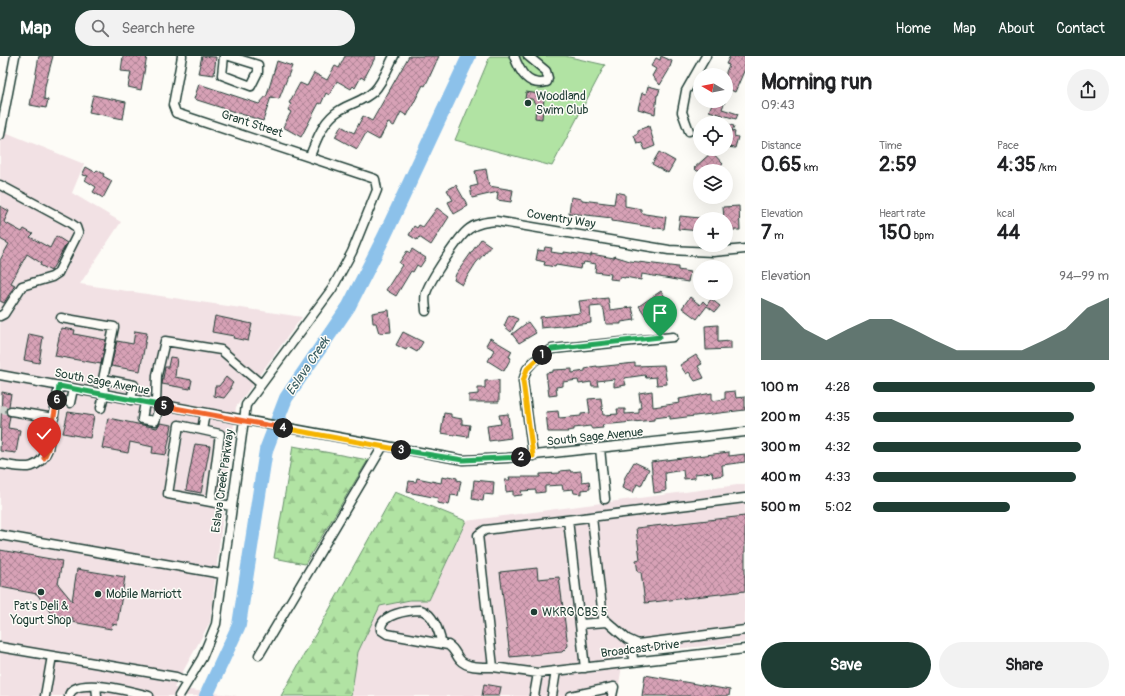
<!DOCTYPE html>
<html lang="en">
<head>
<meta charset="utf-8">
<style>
  :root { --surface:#fff; --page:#f2f2f2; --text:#202124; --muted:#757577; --accent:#1f3d34 }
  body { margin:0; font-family:Pangolin,sans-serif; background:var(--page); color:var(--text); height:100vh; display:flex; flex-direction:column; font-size:15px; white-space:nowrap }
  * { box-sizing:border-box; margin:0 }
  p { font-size:13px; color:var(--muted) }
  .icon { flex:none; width:22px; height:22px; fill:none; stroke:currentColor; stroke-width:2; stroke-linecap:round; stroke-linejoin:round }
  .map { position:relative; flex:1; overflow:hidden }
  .panel { display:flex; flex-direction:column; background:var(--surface); width:380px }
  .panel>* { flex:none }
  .needle { width:26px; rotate:280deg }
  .controls { position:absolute; left:693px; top:12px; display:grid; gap:8px }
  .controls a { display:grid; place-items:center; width:40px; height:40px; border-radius:50%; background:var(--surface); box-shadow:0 4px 16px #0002; font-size:20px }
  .pin { position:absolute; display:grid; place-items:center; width:34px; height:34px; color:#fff; margin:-41px -17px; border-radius:50% 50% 50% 0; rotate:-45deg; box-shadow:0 0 4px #0007 }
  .pin .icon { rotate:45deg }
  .km { position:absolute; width:20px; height:20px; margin:-10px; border-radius:50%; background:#222; color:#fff; font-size:11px; line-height:20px; text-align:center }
  .round { display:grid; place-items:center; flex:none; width:42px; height:42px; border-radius:21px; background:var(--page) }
  .headline { display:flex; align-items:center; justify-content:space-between; height:68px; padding:0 16px }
  h1 { font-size:22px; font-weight:700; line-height:30px }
  .figures { display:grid; grid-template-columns:repeat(3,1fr); gap:6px; height:68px; padding:4px 16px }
  .figures div { display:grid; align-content:center }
  .figures b { font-size:20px; font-weight:700 }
  .figures small { font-size:11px; font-weight:400 }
  .figures p { font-size:11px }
  .chart { height:112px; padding:8px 16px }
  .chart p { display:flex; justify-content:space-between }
  .chart svg { width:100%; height:72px; margin-top:4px; fill:var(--accent); opacity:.7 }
  .primary-button { display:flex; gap:8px; margin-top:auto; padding:8px 16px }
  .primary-button a { flex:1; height:46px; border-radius:24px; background:var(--accent); color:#fff; font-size:16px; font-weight:700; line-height:46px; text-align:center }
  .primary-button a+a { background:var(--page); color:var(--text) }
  ul { padding:0 16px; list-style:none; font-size:13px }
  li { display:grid; grid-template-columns:64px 48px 1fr; align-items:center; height:30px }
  li i { height:10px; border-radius:5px; background:var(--accent) }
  header { display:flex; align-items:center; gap:24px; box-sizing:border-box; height:56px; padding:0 20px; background:var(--accent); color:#fff }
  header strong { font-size:19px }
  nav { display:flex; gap:22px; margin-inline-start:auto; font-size:14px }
  .search { width:280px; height:36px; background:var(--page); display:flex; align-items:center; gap:10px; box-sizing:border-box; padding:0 14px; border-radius:22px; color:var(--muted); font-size:15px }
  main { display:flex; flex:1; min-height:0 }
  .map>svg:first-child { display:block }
  .built { fill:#f2e1e4 }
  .grass { fill:#b1e3a3; stroke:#68906c }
  .forest { fill:url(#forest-firs); stroke:#68906c }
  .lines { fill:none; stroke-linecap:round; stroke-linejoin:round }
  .river { stroke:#8cc1ea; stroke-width:14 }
  .building { fill:url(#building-cross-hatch); stroke:#1f3d34 }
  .minor-tunnel { stroke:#d1d6d0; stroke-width:8; stroke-dasharray:8 4; stroke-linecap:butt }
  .minor-casing { stroke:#1f3d34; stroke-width:11 }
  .minor { stroke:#fdfcf7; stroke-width:8 }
  .split-1-casing { stroke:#fff; stroke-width:8 }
  .split-2-casing { stroke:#fff; stroke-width:8 }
  .split-3-casing { stroke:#fff; stroke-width:8 }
  .split-4-casing { stroke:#fff; stroke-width:8 }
  .split-5-casing { stroke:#fff; stroke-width:8 }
  .split-6-casing { stroke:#fff; stroke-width:8 }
  .split-7-casing { stroke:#fff; stroke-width:8 }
  .split-1 { stroke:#22a559; stroke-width:5 }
  .split-2 { stroke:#f5b400; stroke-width:5 }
  .split-3 { stroke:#22a559; stroke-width:5 }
  .split-4 { stroke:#f5b400; stroke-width:5 }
  .split-5 { stroke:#f0652b; stroke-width:5 }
  .split-6 { stroke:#22a559; stroke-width:5 }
  .split-7 { stroke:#f0652b; stroke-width:5 }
  .poi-dot { fill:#1f3d34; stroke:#fdfcf7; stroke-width:1.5 }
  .labels { text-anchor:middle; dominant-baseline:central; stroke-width:3; stroke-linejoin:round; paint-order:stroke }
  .poi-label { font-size:12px; fill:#1f3d34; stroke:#fdfcf7; text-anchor:start }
  .street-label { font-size:12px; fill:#1f3d34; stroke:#fdfcf7 }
  .water-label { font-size:13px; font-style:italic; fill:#3a5e62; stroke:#fdfcf7 }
</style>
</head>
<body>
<header>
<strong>Map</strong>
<div class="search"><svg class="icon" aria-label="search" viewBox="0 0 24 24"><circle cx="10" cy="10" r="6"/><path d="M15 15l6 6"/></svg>Search here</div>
<nav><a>Home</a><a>Map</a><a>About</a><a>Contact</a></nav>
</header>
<main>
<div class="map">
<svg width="745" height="640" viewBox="0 0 745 640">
  <defs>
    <pattern id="forest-firs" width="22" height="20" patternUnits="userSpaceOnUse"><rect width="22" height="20" fill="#b1e3a3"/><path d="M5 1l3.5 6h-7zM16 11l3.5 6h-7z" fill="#98c48d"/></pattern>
    <pattern id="building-cross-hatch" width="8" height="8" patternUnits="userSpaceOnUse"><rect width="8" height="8" fill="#d7a1b6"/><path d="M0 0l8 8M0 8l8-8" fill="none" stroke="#ae8495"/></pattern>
  </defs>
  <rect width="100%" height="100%" fill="#fdfcf7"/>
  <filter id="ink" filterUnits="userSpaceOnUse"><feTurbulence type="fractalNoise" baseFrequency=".025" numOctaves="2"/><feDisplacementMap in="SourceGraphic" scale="8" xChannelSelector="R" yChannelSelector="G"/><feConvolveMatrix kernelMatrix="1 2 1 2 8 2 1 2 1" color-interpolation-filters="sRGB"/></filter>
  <g filter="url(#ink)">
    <path class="built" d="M0 74 84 108 72 137 121 166 80 228 302 261 236 351 210 566 174 632 238 640H0Z
      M745 428V586L624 598 617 640H351L358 596 380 550 410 544H429L466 465Z"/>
    <path class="grass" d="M490 0H565L605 9 552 110 455 84Z"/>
    <path class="forest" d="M293 390 368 404 305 508 274 502Z
      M395 436 466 465 429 544H410L380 550 358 596 351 640H281Z"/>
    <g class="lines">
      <path class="river" d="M206 640 239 569 266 394 286 342 349 250 384 181 469 0"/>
    </g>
    <path class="building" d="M39 0H53L45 30 44 43 48 44 46 52 30 49Z
      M123 0H147L141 34 128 31 131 16 121 15Z
      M202 0 216 1 214 19 198 17Z
      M345 0H376L364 23 361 21 355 32 353 30 351 33 337 25 331 36 329 39 326 37 321 48 319 47 301 81 283 71 291 56 288 54 291 48 289 47 300 27 307 30 314 17 327 24 335 10 339 12Z
      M409 0H439L429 22 425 30 423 29 407 60 401 56 394 70 388 67 379 84 366 77 357 93 335 81 341 70 354 77 363 60 372 65Z
      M661 0 672 5 669 14 660 29 652 20 656 13 651 10 656 2 660 4Z
      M730 0H745V13L735 36 726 32V16L729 9 726 8Z
      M277 5 292 10 279 43 271 41 263 65 194 43 199 28 259 48 267 39Z
      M648 30 660 33 658 39H657L655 58 638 53 642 37 646 38Z
      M526 36 540 38 544 42 542 63 535 62 536 49 532 43H525Z
      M93 39 126 46 123 63 89 56Z
      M713 45H725L722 53 738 58 736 63 709 55Z
      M726 68 734 70 732 75 735 76 734 80 738 81 735 92 726 91Z
      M649 70 655 90 645 94 642 87 637 88 634 79 638 77V74Z
      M659 96 675 105 668 117 652 108Z
      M712 96 723 108 714 115H697L694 112Z
      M86 111 95 116 97 114 104 118 103 120 112 125 103 142 93 136 96 131 85 124 88 120 82 119Z
      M486 113 489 130 513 134 511 146 497 144 498 136 472 142 470 131 478 129 475 115Z
      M456 129 468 150 454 158 448 146 453 144 447 134Z
      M616 136 625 138V150L641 153V156L645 158 666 161 664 173 612 165V162L569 157 571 141 582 143V144L614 148Z
      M0 150 9 155 4 166 22 176 24 173 33 178 30 181 50 192 56 180 67 187 51 215 40 209 41 207 27 198 11 227 15 229 4 247 0 245V204L9 188 0 183Z
      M739 150 740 174H726V163H724L723 151Z
      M437 152 449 161 431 189 419 181 417 184 409 179 414 170 417 172 419 169 423 171Z
      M680 160 700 162V175L678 173Z
      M481 183 491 190 476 207 462 229 454 224 456 218Z
      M545 191 552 192 551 196 564 198V196L591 200V198L614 202V200L630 205 678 211V214L690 216 688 226 642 218 641 224 625 221V222L620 221 619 224 610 223 611 218 595 216 596 208 584 206 583 209 581 208 580 213 556 209 555 211 544 209 545 206 536 204 538 194 544 195Z
      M412 193 426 202 420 211 417 209 413 216 411 215 396 240 386 234 402 209 399 207 407 195 410 197Z
      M661 235 668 245 660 251 663 254 647 262 639 250Z
      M690 241 700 249 703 245 707 249 711 243 720 250 715 256 707 250 697 263 682 252Z
      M608 242 610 254 632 251 635 264 621 266V268H606L604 254 601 250 590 251 591 267 541 272 540 261 581 257 579 245Z
      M389 254 391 276 379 277 376 267H373L372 257Z
      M509 259 518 263 511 276 504 270Z
      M215 260 252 268 248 285 233 282 234 280 212 276Z
      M528 266 536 277 519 287 512 278Z
      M718 269V286L731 285V293L706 294 705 270Z
      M61 272 75 274 74 278 106 284 101 308 55 300Z
      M135 275 147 277 140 315 111 310 117 285 133 288Z
      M403 276 423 286 417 296 408 291 406 294 396 289Z
      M29 278 43 281 39 307 24 304Z
      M490 282 512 295 509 301 511 302 504 315 488 305 494 294 486 289Z
      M696 299 702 308 698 310 704 322 695 325 689 316 686 318 680 309Z
      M170 301 177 302 175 321 192 324 190 333 162 328 165 311H168Z
      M635 307V310L664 309 667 328 657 329 656 321 646 322 645 319 624 322 626 329 614 331V323L597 325 598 330H592L591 326 579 328 578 324 563 326V330L556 331 557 339 549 340 546 317 553 316V314L572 313V317L585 315V313L590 312V311L597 310V311Z
      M226 321 233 327 230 331 231 333 224 342 214 340 215 330H219Z
      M499 324V346H469V339L478 338V332H485V325Z
      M652 335 653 351 680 347 679 343 712 337V345L725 343V336L735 335 736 342 745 341V354L670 363V360L654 362V364L602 369 603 372 592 373 590 370 574 372V374L567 375 568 376H548L546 356 558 355 559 362 581 360V358L590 357 588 343 601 342 603 359 618 358 617 353H625V358L639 357V352H641L639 337Z
      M2 336 11 338 9 350 6 355 7 359 10 360 8 372 20 374 16 397 0 395Z
      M68 356 94 360 90 382 63 377Z
      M444 357 451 358V361L462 363V368L470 369 468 381 441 377Z
      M508 358 511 382 489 385 487 370 501 368 499 359Z
      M108 362 157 372 160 367 172 369 166 399 152 397 153 391 130 386 128 397 102 392Z
      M195 388 210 390 201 437 186 434Z
      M729 396V400L745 398V406L722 409 723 419 713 421 712 416 695 418V422L684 423 683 414 665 417 666 435 654 437 651 406Z
      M634 406 649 413 641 430 637 428 633 437 622 432 625 421Z
      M570 414 571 416 581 415 582 426 589 425 590 433 582 434V438L574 437 573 433 563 434 562 429 545 430V436L536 437V434L521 435 522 439 513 440V435L506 436 505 424H510L509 421H540V418L560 417V415Z
      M448 420 457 422V424L461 425 458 440 451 439 449 449 437 447 438 442 407 436 409 425 416 426 417 422 441 427 442 421 447 422Z
      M474 424 494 426 493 439 484 438 483 445 472 443Z
      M745 460V535L645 547 641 516H638L636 504 640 503 636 472Z
      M0 494 62 505 58 528 72 545 77 513 125 521 117 569 112 568 111 573 72 566 73 562 52 559 37 538 0 531Z
      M537 512 538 523 559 521 568 590 562 596 510 601 500 516Z
      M645 619 730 634 729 640H642Z
      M484 628 501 631 499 640H482Z"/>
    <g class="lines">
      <path class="minor-tunnel" d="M0 353 11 355"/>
      <defs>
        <path id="minor" d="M224 0 222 19 251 30 258 16V9L229 0
          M514 0C520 16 528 31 547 26L548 22 546 15 528 0
          M689 75 682 56 686 35 706 0
          M0 79 15 0
          M310 100C317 83 323 64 340 54 351 47 364 45 374 35 383 26 388 11 394 0
          M0 129 69 166 76 171 78 177 58 217 52 221 22 230 4 258 0 260
          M426 255C426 250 424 242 426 237 430 224 459 180 469 173 477 167 486 166 496 165L669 194 713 196 745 193
          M61 262 114 271 103 323 104 338 101 352
          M0 319 463 404 507 402 745 376
          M103 323 134 329 131 344
          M145 346 142 363 155 365 160 349
          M70 347 73 333
          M156 348 157 319 165 285 221 294 261 328
          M11 355 54 362
          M202 374 220 378 211 446 168 438 179 369 202 374 205 357
          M600 392 605 443
          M533 400 523 325 527 313 534 305 552 293 673 281
          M0 408C22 411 37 418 48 393L59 330
          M745 442 485 474 478 479 493 611 538 617 745 593
          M211 446 231 450
          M592 461 603 562 627 583 638 588 745 574
          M568 464 585 612
          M0 479 222 518
          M580 568 607 566
          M632 586 633 606
          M442 588C439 576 434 558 421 554 409 554 379 558 381 574L387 578 448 589C455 593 455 598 460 604 467 612 483 611 493 611
          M0 591 176 621 187 626
          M259 599 383 390
          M96 630 97 640
          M45 640 52 600
          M69 640C73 619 134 636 149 640
          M179 640 202 602 216 568 246 349 332 233 352 196 377 134 375 123 176 57 173 49 182 0
          M534 640 538 617
          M552 640 556 615
          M571 640 614 631 612 640"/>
      </defs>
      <use href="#minor" class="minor-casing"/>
      <use href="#minor" class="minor"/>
    </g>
  </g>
  <g class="lines" filter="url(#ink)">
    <defs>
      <path id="split-1" d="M542 299 552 293 660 281"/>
      <path id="split-2" d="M521 401 533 400 523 325 527 313 542 299"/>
      <path id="split-3" d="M401 394 463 404 521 401"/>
      <path id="split-4" d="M283 372 401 394"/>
      <path id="split-5" d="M164 350 283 372"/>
      <path id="split-6" d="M57 344 59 330 164 350"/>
      <path id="split-7" d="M44 402 48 393 57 344"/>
    </defs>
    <use href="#split-1" class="split-1-casing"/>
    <use href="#split-2" class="split-2-casing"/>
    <use href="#split-3" class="split-3-casing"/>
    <use href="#split-4" class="split-4-casing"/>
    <use href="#split-5" class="split-5-casing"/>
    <use href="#split-6" class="split-6-casing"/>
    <use href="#split-7" class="split-7-casing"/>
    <use href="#split-1" class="split-1"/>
    <use href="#split-2" class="split-2"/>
    <use href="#split-3" class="split-3"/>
    <use href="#split-4" class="split-4"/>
    <use href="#split-5" class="split-5"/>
    <use href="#split-6" class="split-6"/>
    <use href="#split-7" class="split-7"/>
  </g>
  <g class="poi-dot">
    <circle cx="528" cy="47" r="4"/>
    <circle cx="41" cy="536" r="4"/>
    <circle cx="98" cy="538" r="4"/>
    <circle cx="534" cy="556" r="4"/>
  </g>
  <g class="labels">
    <g class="poi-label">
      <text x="536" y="40">Woodland<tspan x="536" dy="14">Swim Club</tspan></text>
      <text x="106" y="538">Mobile Marriott</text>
      <text x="41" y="550" text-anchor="middle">Pat's Deli &amp;<tspan x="41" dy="14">Yogurt Shop</tspan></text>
      <text x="542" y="556">WKRG CBS 5</text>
    </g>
    <g class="street-label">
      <text transform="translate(252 68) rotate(18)">Grant Street</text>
      <text transform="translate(561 163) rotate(9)">Coventry Way</text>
      <text transform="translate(102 326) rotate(11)">South Sage Avenue</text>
      <text transform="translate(595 381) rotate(-6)">South Sage Avenue</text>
      <text transform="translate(223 425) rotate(-82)">Eslava Creek Parkway</text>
      <text transform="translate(640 593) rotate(-7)">Broadcast Drive</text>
    </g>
    <g class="water-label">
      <text transform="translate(308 310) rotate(-56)">Eslava Creek</text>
    </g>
  </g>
</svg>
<div class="controls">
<a><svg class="needle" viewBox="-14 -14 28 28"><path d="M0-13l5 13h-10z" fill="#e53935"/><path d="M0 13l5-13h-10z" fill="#757577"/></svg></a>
<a><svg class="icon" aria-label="locate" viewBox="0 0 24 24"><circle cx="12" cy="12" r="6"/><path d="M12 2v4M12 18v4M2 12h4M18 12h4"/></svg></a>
<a><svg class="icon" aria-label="layers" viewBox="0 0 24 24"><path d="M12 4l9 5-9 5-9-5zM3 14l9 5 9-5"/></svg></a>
<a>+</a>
<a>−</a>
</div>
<div class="pin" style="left:660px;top:281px;background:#1e9e55"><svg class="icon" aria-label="arrive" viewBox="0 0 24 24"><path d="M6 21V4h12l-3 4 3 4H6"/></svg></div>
<div class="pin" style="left:44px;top:402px;background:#d93025"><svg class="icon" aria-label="check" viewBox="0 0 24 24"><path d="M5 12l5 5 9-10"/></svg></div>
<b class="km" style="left:542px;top:299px">1</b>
<b class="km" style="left:521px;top:401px">2</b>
<b class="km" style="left:401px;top:394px">3</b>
<b class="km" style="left:283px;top:372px">4</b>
<b class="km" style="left:164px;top:350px">5</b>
<b class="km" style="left:57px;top:344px">6</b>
</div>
<section class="panel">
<div class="headline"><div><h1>Morning run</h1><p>09:43</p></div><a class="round"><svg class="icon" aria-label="share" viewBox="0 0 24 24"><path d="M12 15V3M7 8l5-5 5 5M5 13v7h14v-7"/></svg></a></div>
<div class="figures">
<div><p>Distance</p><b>0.65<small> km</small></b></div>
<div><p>Time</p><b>2:59</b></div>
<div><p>Pace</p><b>4:35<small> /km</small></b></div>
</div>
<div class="figures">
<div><p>Elevation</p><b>7<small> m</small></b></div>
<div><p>Heart rate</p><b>150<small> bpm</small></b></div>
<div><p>kcal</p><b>44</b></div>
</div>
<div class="chart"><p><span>Elevation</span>94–99 m</p>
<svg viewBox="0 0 160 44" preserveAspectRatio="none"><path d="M0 44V6L10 12L20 25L30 32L40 25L50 19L60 19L70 25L80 32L90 38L100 38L110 38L120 38L130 32L140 25L150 12L160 6V44z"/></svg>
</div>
<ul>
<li><b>100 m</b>4:28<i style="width:94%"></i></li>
<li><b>200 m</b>4:35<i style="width:85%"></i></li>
<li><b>300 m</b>4:32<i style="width:88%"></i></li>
<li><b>400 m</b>4:33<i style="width:86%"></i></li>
<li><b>500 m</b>5:02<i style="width:58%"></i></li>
</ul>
<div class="primary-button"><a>Save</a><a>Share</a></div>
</section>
</main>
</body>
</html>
